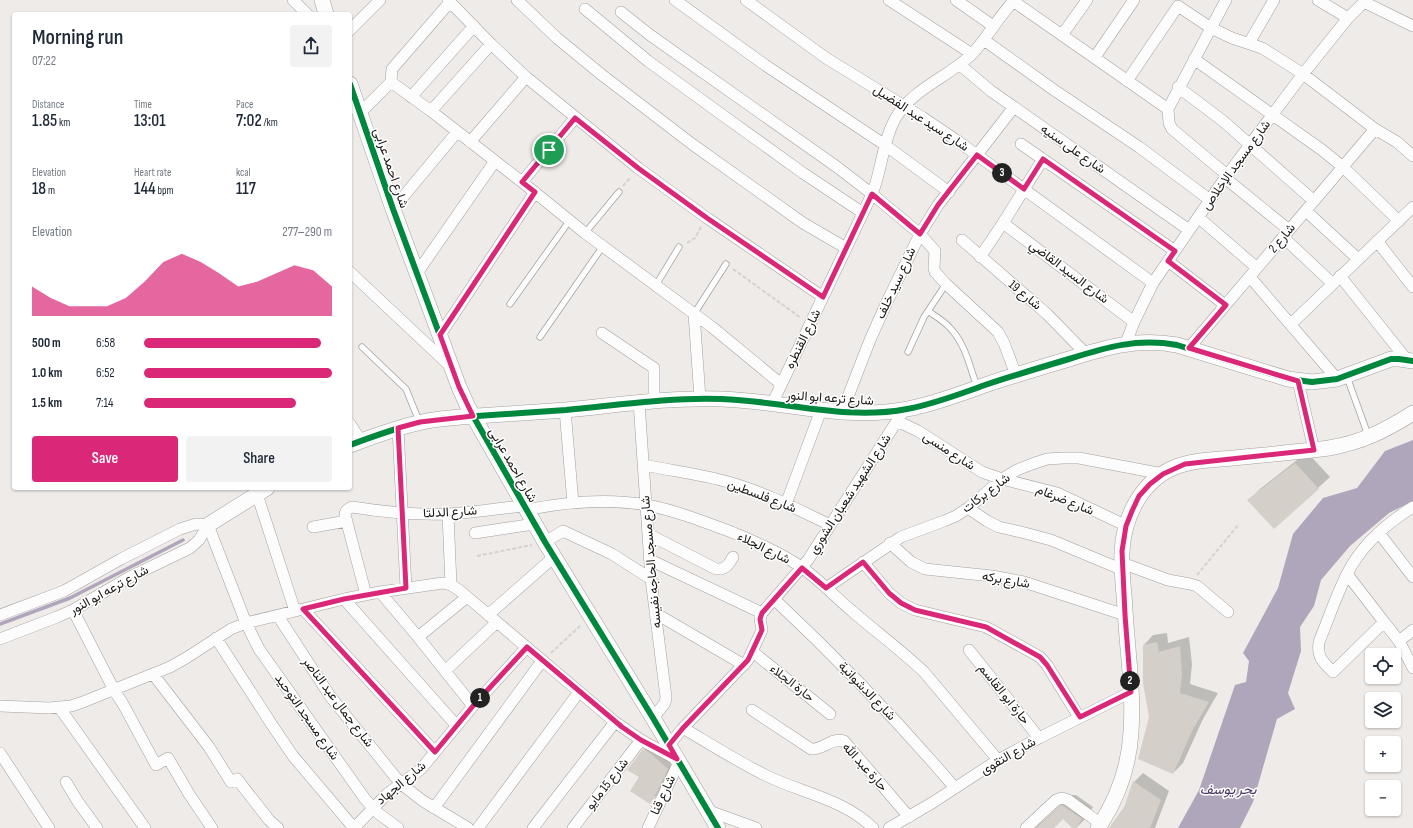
<!DOCTYPE html>
<html lang="en">
<head>
<meta charset="utf-8">
<style>
  :root { --surface:#fff; --page:#f2f2f3; --text:#1f2937; --muted:#747a83; --accent:#db2777 }
  body { margin:0; font-family:"Sofia Sans Condensed",Vazirmatn,sans-serif; background:var(--page); color:var(--text); height:100vh; display:flex; flex-direction:column; font-size:15px; white-space:nowrap }
  * { box-sizing:border-box; margin:0 }
  p { font-size:13px; color:var(--muted) }
  .icon { flex:none; width:22px; height:22px; fill:none; stroke:currentColor; stroke-width:2; stroke-linecap:round; stroke-linejoin:round }
  .map { position:relative; flex:1; overflow:hidden }
  .sheet { position:absolute; left:12px; top:12px; width:340px; height:478px; display:flex; flex-direction:column; background:var(--surface); border-radius:4px; box-shadow:0 1px 3px #0004 }
  .sheet>* { flex:none }
  .fabs { position:absolute; left:1365px; top:648px; display:grid; gap:8px }
  .fabs a { display:grid; place-items:center; width:36px; height:36px; border-radius:4px; background:var(--surface); box-shadow:0 1px 3px #0004; font-size:20px }
  .pin { position:absolute; display:grid; place-items:center; width:34px; height:34px; color:#fff; margin:-17px; border:2px solid #fff; border-radius:50%; box-shadow:0 1px 4px #0007 }
  .km { position:absolute; width:20px; height:20px; margin:-10px; border-radius:50%; background:#222; color:#fff; font-size:11px; line-height:20px; text-align:center }
  .round { display:grid; place-items:center; flex:none; width:42px; height:42px; border-radius:4px; background:var(--page) }
  .summary { display:flex; align-items:center; justify-content:space-between; height:68px; padding:0 20px }
  h1 { font-size:22px; font-weight:600; line-height:30px }
  .metrics { display:grid; grid-template-columns:repeat(3,1fr); gap:6px; height:68px; padding:4px 20px }
  .metrics div { display:grid; align-content:center }
  .metrics b { font-size:17px; font-weight:600 }
  .metrics small { font-size:11px; font-weight:400 }
  .metrics p { font-size:11px }
  .chart { height:112px; padding:8px 20px }
  .chart p { display:flex; justify-content:space-between }
  .chart svg { width:100%; height:72px; margin-top:4px; fill:var(--accent); opacity:.7 }
  .action { display:flex; gap:8px; margin-top:auto; padding:8px 20px }
  .action a { flex:1; height:46px; border-radius:4px; background:var(--accent); color:#fff; font-size:16px; font-weight:600; line-height:46px; text-align:center }
  .action a+a { background:var(--page); color:var(--text) }
  ul { padding:0 20px; list-style:none; font-size:13px }
  li { display:grid; grid-template-columns:64px 48px 1fr; align-items:center; height:30px }
  li i { height:10px; border-radius:5px; background:var(--accent) }
  .map>svg:first-child { display:block }
  .water { fill:#b0a6bb }
  .shadow { fill:#0003 }
  .lines { fill:none; stroke-linecap:round; stroke-linejoin:round }
  .stream { stroke:#b0a6bb; stroke-width:3.5 }
  .building { fill:#d5cfc9 }
  .lane-casing { stroke:#a4a19f; stroke-width:7 }
  .street-casing { stroke:#a4a19f; stroke-width:12 }
  .secondary-casing { stroke:#a4a19f; stroke-width:16 }
  .path { stroke:#d4d3d2; stroke-width:2; stroke-dasharray:4 2; stroke-linecap:butt }
  .lane { stroke:#fcfcfc; stroke-width:5.5 }
  .street { stroke:#fcfcfc; stroke-width:11 }
  .secondary { stroke:#fcfcfc; stroke-width:15 }
  .cycleway-casing { stroke:#fff; stroke-width:8 }
  .cycleway { stroke:#00873e; stroke-width:6 }
  .route-casing { stroke:#fff; stroke-width:8 }
  .route { stroke:#db2777; stroke-width:5 }
  .labels { text-anchor:middle; dominant-baseline:central; stroke-width:3; stroke-linejoin:round; paint-order:stroke }
  .street-label { font-size:13px; fill:#1a1815; stroke:#fff }
  .water-label { font-size:14px; font-style:italic; fill:#483461; stroke:#fff }
</style>
</head>
<body>
<div class="map">
<svg width="1413" height="828" viewBox="0 0 1413 828">
  <rect width="100%" height="100%" fill="#eeebe8"/>
  <path class="water" d="M1413 440V501L1389 513 1350 546 1321 580 1314 606 1300 627 1301 651 1288 693 1295 709 1277 719 1253 802 1240 828H1178L1199 790 1235 685 1246 682 1249 661 1243 653 1278 588 1293 534 1323 498 1357 488 1385 451Z"/>
  <path class="shadow" d="M1307 452 1330 477 1318 488 1249 500 1260 489Z
    M1167 633 1168 643 1189 637 1192 664 1190 684 1218 693 1203 719 1183 763 1173 773 1150 717 1144 645 1153 635Z
    M652 741 676 760 658 794 650 802 641 777 644 750Z
    M1143 773 1169 791 1155 828H1110L1125 808 1134 782Z
    M1072 795H1076L1093 807 1086 818 1076 828H1073L1063 818 1053 828H1035Z"/>
  <g class="lines">
    <path class="stream" d="M0 624 70 598 183 540"/>
  </g>
  <path class="building" d="M1295 463 1319 489 1274 529 1247 500Z
    M1157 642 1159 652 1180 646 1182 674 1180 693 1209 702 1193 729 1173 774 1138 759 1149 717 1143 683V645Z
    M643 749 650 753 668 769 658 790 650 804 630 791 639 777 627 770Z
    M1133 781 1161 800 1150 828H1109L1124 807Z
    M1062 805 1082 819 1076 828H1072L1063 819 1054 828H1036Z"/>
  <g class="lines">
    <defs>
      <path id="lane" d="M585 233 619 192
        M656 285 679 247
        M510 304 570 220
        M928 311C935 316 944 321 950 328 965 343 970 367 977 387
        M694 314 726 264
        M540 337 603 246
        M362 347 406 389 419 421
        M908 352 924 317 946 284
        M1347 377 1368 435"/>
      <path id="street" d="M293 0 307 14
        M448 0 491 44 526 77 638 168 707 218 823 297
        M517 0 557 38 602 75 692 144 803 223 846 248
        M675 0 765 65 885 145 949 192
        M746 0 826 58 922 117 959 142 1153 283
        M889 0 972 54
        M956 0 993 26
        M1318 0 1348 18
        M1013 1 1168 109
        M1364 2 1413 26
        M585 9 648 61 721 114 803 173 863 213
        M621 12 650 35 837 167 872 194 920 234 935 251 934 268 935 272 946 284 998 332 1004 343 1016 375
        M350 30 380 0
        M1062 35 1087 0
        M984 40 1054 90 1139 147 1210 200
        M1249 43 1274 0
        M1095 57 1134 0
        M1194 59 1322 150 1343 167 1399 221
        M960 65 991 91 1189 230
        M1127 81 1178 6 1211 28 1226 0
        M391 82 431 111 522 182 585 233 712 327 781 384
        M1178 87 1223 121 1314 201
        M411 97 474 26
        M431 111 491 44
        M360 113 391 82 392 69 450 2
        M470 142 526 77
        M1021 144 1175 251
        M1227 175 1172 129 1169 123 1168 109 1211 28 1232 38 1262 48 1278 58 1303 74 1375 129 1397 142 1413 156
        M1225 178 1289 230
        M522 182 575 118
        M393 209 457 132
        M1306 211 1358 259
        M1198 217 1257 268
        M1003 223 1134 322
        M1283 237 1332 283
        M962 240 1047 314 1086 354
        M1377 241 1413 287
        M980 257 1003 223 1043 159
        M1168 261 1225 305
        M350 272 450 366
        M417 273 495 161
        M1340 276 1407 360
        M1250 277 1337 379
        M694 314 700 398
        M1291 324 1413 207
        M602 333 654 368V400
        M440 335 535 192
        M1126 343 1134 322 1153 283 1225 178 1303 74 1348 18 1366 0
        M1189 348 1375 129
        M1298 381 1314 450
        M639 402 651 579 666 697 665 703 653 718
        M772 404 872 194C882 170 882 143 895 119 913 88 947 78 971 55 980 46 986 36 994 26 1000 17 1007 9 1014 0
        M565 410 573 503
        M842 412 870 340 886 304 920 234 938 205 1014 107
        M897 421 918 431 982 472 1002 479 1057 493 1127 526
        M350 424 361 441
        M398 428 406 588
        M644 465C672 471 701 474 728 482 764 492 797 509 830 525
        M257 494 295 611
        M786 504 821 410
        M1413 507C1387 523 1361 546 1347 574 1336 596 1328 620 1319 642 1317 658 1323 662 1333 672L1384 622 1399 641 1413 668
        M968 508 987 521 999 527 1021 532 1051 540 1123 570
        M526 510C565 502 607 498 647 505 677 511 705 522 734 533 757 543 781 553 801 567 820 580 835 597 852 611 876 632 901 650 924 672L998 760
        M448 514 451 585
        M208 525 246 623 259 649 365 799 378 813 398 828
        M313 527 347 521
        M475 533 534 524
        M1379 533 1413 577
        M648 534 716 569C726 570 729 564 733 557
        M545 542 563 531 612 554 651 579
        M890 543 911 562 925 569 992 576 1024 582 1125 615
        M650 560 762 613
        M863 562 889 593 901 603 915 610 986 627 1040 657 1047 665 1079 717
        M1122 563 1168 580 1190 584 1197 586 1228 612
        M1347 574 1384 622
        M826 588 901 537 944 521 956 516 968 508 1002 479 1017 470 1032 464 1047 459 1063 458H1079L1163 474
        M380 592 418 637 473 706
        M366 595 345 515C345 511 347 509 352 507 383 512 415 515 447 514 473 513 499 508 524 506
        M344 599 456 725
        M774 599C838 659 898 721 955 788
        M303 609 435 752
        M73 610 114 690 123 704 156 765 168 758 189 794 212 828
        M655 613 744 665
        M0 615 64 591 121 559 180 529 196 524 208 525
        M488 615 554 557
        M278 616 330 696 401 784 423 801 468 828
        M418 637 467 597
        M216 638 272 725 293 756 354 828
        M0 639 57 617 73 610 130 577 190 548 199 540 208 525
        M1399 641 1413 630
        M969 650 1039 738
        M753 652 830 714
        M445 671 497 622
        M153 674 209 747 231 782 237 779 269 820 278 828
        M0 706 49 708 71 706 83 702 170 667 186 658 231 629 246 623 344 599 380 592 443 583 451 585 459 590 615 722 641 740 676 759
        M59 707 145 828
        M752 710 811 749C823 750 832 737 844 741L909 817
        M683 728C710 744 737 761 765 775 801 793 844 799 873 828
        M669 745 683 728 748 660 762 630 760 619 762 613 808 560 904 410
        M0 753 49 828
        M66 782 78 802 97 828
        M434 808 542 661
        M706 810 756 828
        M354 828 387 794 421 769 473 706 527 647
        M478 828 579 692
        M533 828 615 722
        M573 828 641 740
        M648 828 679 762
        M889 828 932 803 998 760 1039 738 1131 692
        M1026 828 1056 800 1062 798 1068 800 1101 824"/>
      <path id="secondary" d="M322 0 326 14
        M350 84 393 209 459 387 468 407 545 542 653 718 718 828
        M350 445C372 437 395 428 418 423 438 418 458 417 477 416 507 414 536 412 566 410 618 405 670 397 722 399 784 401 845 421 907 409 935 404 962 393 988 384 1015 375 1042 367 1069 359 1107 347 1137 338 1177 345L1288 379 1312 382 1337 379 1391 359H1399L1413 361
        M208 525 267 488
        M1098 828C1117 800 1129 766 1131 732 1134 691 1127 649 1125 609 1124 590 1121 570 1122 551 1124 517 1141 482 1173 468 1191 460 1213 460 1233 458 1265 455 1297 452 1329 448 1363 442 1384 431 1413 413"/>
    </defs>
    <use href="#lane" class="lane-casing"/>
    <use href="#street" class="street-casing"/>
    <use href="#secondary" class="secondary-casing"/>
    <path class="path" d="M623 186 631 177
      M687 243 695 238 701 227
      M733 269 801 318
      M477 556 532 545
      M1197 575 1239 524
      M551 653 581 625"/>
    <use href="#lane" class="lane"/>
    <use href="#street" class="street"/>
    <use href="#secondary" class="secondary"/>
    <defs>
      <path id="cycleway" d="M350 84 393 209 459 387 468 407 545 542 653 718 718 828
        M350 445C372 437 395 428 418 423 438 418 458 417 477 416 507 414 536 412 566 410 618 405 670 397 722 399 784 401 845 421 907 409 935 404 962 393 988 384 1015 375 1042 367 1069 359 1107 347 1137 338 1177 345L1288 379 1312 382 1337 379 1391 359H1399L1413 361"/>
    </defs>
    <use href="#cycleway" class="cycleway-casing"/>
    <use href="#cycleway" class="cycleway"/>
  </g>
  <g class="lines">
    <defs>
      <path id="route" d="M575 118 638 168 707 218 823 297 872 194 920 234 938 205 977 155 1024 189 1043 159 1175 251 1168 261 1226 305 1189 348 1298 381 1314 450 1185 464 1163 474 1150 484 1139 496 1132 511 1126 526 1122 551 1125 615 1131 692 1080 717 1047 665 1040 657 986 627 915 610 901 603 889 593 863 562 826 588 802 568 762 613 760 619 762 630 748 660 683 728 669 745 677 759 641 740 622 727 527 647 473 706 435 752 303 609 344 599 406 588 398 428 420 422 473 416 459 387 440 335 535 192 522 182Z"/>
    </defs>
    <use href="#route" class="route-casing"/>
    <use href="#route" class="route"/>
  </g>
  <g class="labels">
    <g class="street-label">
      <text transform="translate(921 118) rotate(33)">شارع سيد عبد الفضيل</text>
      <text transform="translate(1073 149) rotate(35)">شارع على سنيه</text>
      <text transform="translate(1236 165) rotate(-54)">شارع مسجد الإخلاص</text>
      <text transform="translate(391 168) rotate(71)">شارع احمد عرابى</text>
      <text transform="translate(1282 238) rotate(-50)">شارع 2</text>
      <text transform="translate(1069 272) rotate(37)">شارع السيد القاضي</text>
      <text transform="translate(896 283) rotate(-65)">شارع سيد خلف</text>
      <text transform="translate(1025 295) rotate(40)">شارع 19</text>
      <text transform="translate(803 339) rotate(-64)">شارع القنطره</text>
      <text transform="translate(830 398) rotate(4)">شارع ترعه ابو النور</text>
      <text transform="translate(949 451) rotate(33)">شارع منسى</text>
      <text transform="translate(513 465) rotate(60)">شارع احمد عرابى</text>
      <text transform="translate(986 493) rotate(-37)">شارع بركات</text>
      <text transform="translate(850 494) rotate(-57)">شارع الشهيد شعبان الشوري</text>
      <text transform="translate(762 496) rotate(21)">شارع فلسطين</text>
      <text transform="translate(1065 500) rotate(22)">شارع ضرغام</text>
      <text transform="translate(450 512) rotate(-3)">شارع الدلتا</text>
      <text transform="translate(764 548) rotate(26)">شارع الجلاء</text>
      <text transform="translate(651 562) rotate(-95)">شارع مسجد الحاجه نفيسه</text>
      <text transform="translate(1006 580) rotate(10)">شارع بركه</text>
      <text transform="translate(109 590) rotate(-29)">شارع ترعه ابو النور</text>
      <text transform="translate(792 683) rotate(38)">حارة الجلاء</text>
      <text transform="translate(867 691) rotate(46)">شارع الدشوانية</text>
      <text transform="translate(1004 694) rotate(51)">حارة ابو القاسم</text>
      <text transform="translate(338 702) rotate(53)">شارع جمال عبد الناصر</text>
      <text transform="translate(307 717) rotate(55)">شارع مسجد التوحيد</text>
      <text transform="translate(1008 756) rotate(-30)">شارع التقوى</text>
      <text transform="translate(865 767) rotate(48)">حارة عبد الله</text>
      <text transform="translate(401 783) rotate(-40)">شارع الجهاد</text>
      <text transform="translate(607 784) rotate(-52)">شارع 15 مايو</text>
      <text transform="translate(663 795) rotate(-65)">شارع قنا</text>
    </g>
    <g class="water-label">
      <text x="1228" y="789">بحر يوسف</text>
    </g>
  </g>
</svg>
<div class="fabs">
<a><svg class="icon" aria-label="locate" viewBox="0 0 24 24"><circle cx="12" cy="12" r="6"/><path d="M12 2v4M12 18v4M2 12h4M18 12h4"/></svg></a>
<a><svg class="icon" aria-label="layers" viewBox="0 0 24 24"><path d="M12 4l9 5-9 5-9-5zM3 14l9 5 9-5"/></svg></a>
<a>+</a>
<a>−</a>
</div>
<div class="pin" style="left:549px;top:150px;background:#1e9e55"><svg class="icon" aria-label="arrive" viewBox="0 0 24 24"><path d="M6 21V4h12l-3 4 3 4H6"/></svg></div>
<b class="km" style="left:480px;top:698px">1</b>
<b class="km" style="left:1130px;top:681px">2</b>
<b class="km" style="left:1002px;top:173px">3</b>
<section class="sheet">
<div class="summary"><div><h1>Morning run</h1><p>07:22</p></div><a class="round"><svg class="icon" aria-label="share" viewBox="0 0 24 24"><path d="M12 15V3M7 8l5-5 5 5M5 13v7h14v-7"/></svg></a></div>
<div class="metrics">
<div><p>Distance</p><b>1.85<small> km</small></b></div>
<div><p>Time</p><b>13:01</b></div>
<div><p>Pace</p><b>7:02<small> /km</small></b></div>
</div>
<div class="metrics">
<div><p>Elevation</p><b>18<small> m</small></b></div>
<div><p>Heart rate</p><b>144<small> bpm</small></b></div>
<div><p>kcal</p><b>117</b></div>
</div>
<div class="chart"><p><span>Elevation</span>277–290 m</p>
<svg viewBox="0 0 160 44" preserveAspectRatio="none"><path d="M0 44V26L10 33L20 38L30 38L40 38L50 33L60 23L70 11L80 6L90 11L100 18L110 26L120 23L130 18L140 13L150 16L160 26V44z"/></svg>
</div>
<ul>
<li><b>500 m</b>6:58<i style="width:94%"></i></li>
<li><b>1.0 km</b>6:52<i style="width:100%"></i></li>
<li><b>1.5 km</b>7:14<i style="width:81%"></i></li>
</ul>
<div class="action"><a>Save</a><a>Share</a></div>
</section>
</div>
</body>
</html>
